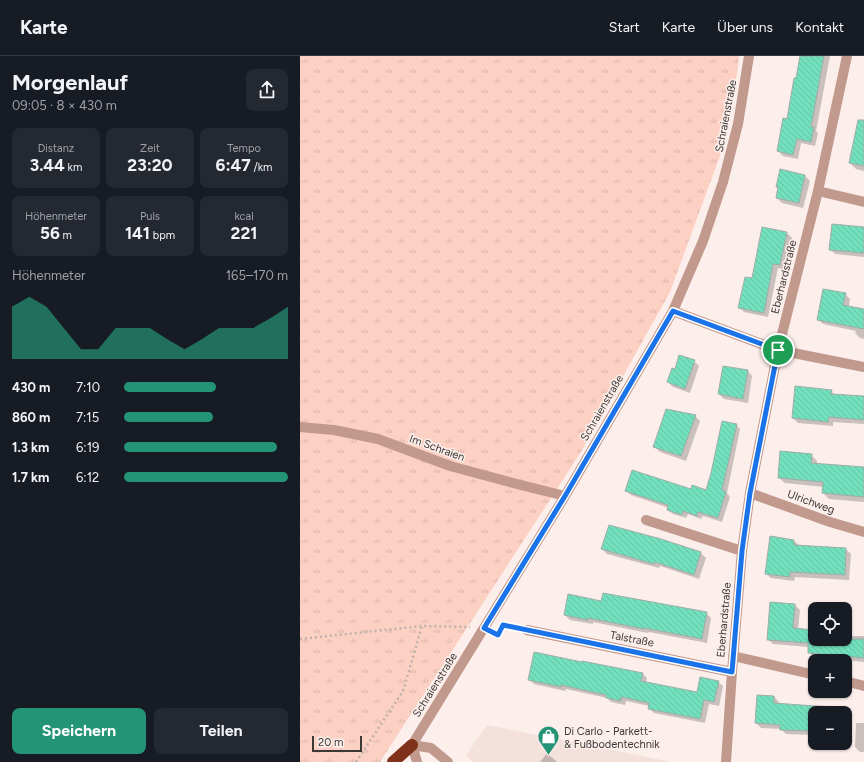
<!DOCTYPE html>
<html lang="de">
<head>
<meta charset="utf-8">
<style>
  :root { --surface:#171b24; --page:#242831; --text:#f1f3f6; --muted:#9ea1a6; --line:#363941; --accent:#249476 }
  body { margin:0; font-family:Figtree,sans-serif; background:var(--page); color:var(--text); height:100vh; display:flex; flex-direction:column; font-size:15px; white-space:nowrap }
  * { box-sizing:border-box; margin:0 }
  p { font-size:13px; color:var(--muted) }
  .icon { flex:none; width:22px; height:22px; fill:none; stroke:currentColor; stroke-width:2; stroke-linecap:round; stroke-linejoin:round }
  .map { position:relative; flex:1; overflow:hidden }
  .side { display:flex; flex-direction:column; background:var(--surface); width:300px }
  .side>* { flex:none }
  .buttons { position:absolute; left:508px; top:546px; display:grid; gap:8px }
  .buttons a { display:grid; place-items:center; width:44px; height:44px; border-radius:8px; background:var(--surface); box-shadow:0 1px 3px #0004; font-size:20px }
  .scale { position:absolute; left:12px; bottom:10px; width:50px; box-sizing:border-box; padding-left:4px; border:2px solid #3c3836; border-top:0; font-size:11px; line-height:14px; white-space:nowrap; color:#3c3836; -webkit-text-stroke:3px #fcefeb; paint-order:stroke }
  .pin { position:absolute; display:grid; place-items:center; width:34px; height:34px; color:#fff; margin:-17px; border:2px solid #fff; border-radius:50%; box-shadow:0 1px 4px #0007 }
  .round { display:grid; place-items:center; flex:none; width:42px; height:42px; border-radius:8px; background:var(--page) }
  .head { display:flex; align-items:center; justify-content:space-between; height:68px; padding:0 12px }
  h1 { font-size:22px; font-weight:700; line-height:30px }
  .stats { display:grid; grid-template-columns:repeat(3,1fr); gap:6px; height:68px; padding:4px 12px }
  .stats div { display:grid; align-content:center; border-radius:8px; background:var(--page); text-align:center }
  .stats b { font-size:17px; font-weight:700 }
  .stats small { font-size:11px; font-weight:400 }
  .stats p { font-size:11px }
  .chart { height:112px; padding:8px 12px }
  .chart p { display:flex; justify-content:space-between }
  .chart svg { width:100%; height:72px; margin-top:4px; fill:var(--accent); opacity:.7 }
  .cta { display:flex; gap:8px; margin-top:auto; padding:8px 12px }
  .cta a { flex:1; height:46px; border-radius:8px; background:var(--accent); color:#fff; font-size:16px; font-weight:700; line-height:46px; text-align:center }
  .cta a+a { background:var(--page); color:var(--text) }
  ul { padding:0 12px; list-style:none; font-size:13px }
  li { display:grid; grid-template-columns:64px 48px 1fr; align-items:center; height:30px }
  li i { height:10px; border-radius:5px; background:var(--accent) }
  header { display:flex; align-items:center; gap:24px; box-sizing:border-box; height:56px; padding:0 20px; background:var(--surface); border-bottom:1px solid var(--line) }
  header strong { font-size:19px }
  nav { display:flex; gap:22px; margin-inline-start:auto; font-size:14px }
  main { display:flex; flex:1; min-height:0 }
  .map>svg:first-child { display:block }
  .built { fill:#f5e1db }
  .grass { fill:url(#grass-tufts) }
  .shadow { fill:#0003 }
  .building { fill:url(#building-back-hatch); stroke:#a0aca7 }
  .lines { fill:none; stroke-linecap:round; stroke-linejoin:round }
  .path { stroke:#bcb2ae; stroke-width:2.5; stroke-dasharray:2 3; stroke-linecap:butt }
  .minor { stroke:#c2998d; stroke-width:10 }
  .highway { stroke:#7f3119; stroke-width:12 }
  .route-casing { stroke:#fff; stroke-width:8 }
  .route { stroke:#1a73e8; stroke-width:5 }
  .labels { text-anchor:middle; dominant-baseline:central; stroke-width:3; stroke-linejoin:round; paint-order:stroke }
  .street-label { font-size:11px; fill:#3c3836; stroke:#fcefeb }
  .poi-label { font-size:11px; fill:#3c3836; stroke:#fcefeb; text-anchor:start }
</style>
</head>
<body>
<header>
<strong>Karte</strong>
<nav><a>Start</a><a>Karte</a><a>Über uns</a><a>Kontakt</a></nav>
</header>
<main>
<section class="side">
<div class="head"><div><h1>Morgenlauf</h1><p>09:05 · 8 × 430 m</p></div><a class="round"><svg class="icon" aria-label="share" viewBox="0 0 24 24"><path d="M12 15V3M7 8l5-5 5 5M5 13v7h14v-7"/></svg></a></div>
<div class="stats">
<div><p>Distanz</p><b>3.44<small> km</small></b></div>
<div><p>Zeit</p><b>23:20</b></div>
<div><p>Tempo</p><b>6:47<small> /km</small></b></div>
</div>
<div class="stats">
<div><p>Höhenmeter</p><b>56<small> m</small></b></div>
<div><p>Puls</p><b>141<small> bpm</small></b></div>
<div><p>kcal</p><b>221</b></div>
</div>
<div class="chart"><p><span>Höhenmeter</span>165–170 m</p>
<svg viewBox="0 0 160 44" preserveAspectRatio="none"><path d="M0 44V12L10 6L20 12L30 25L40 38L50 38L60 25L70 25L80 25L90 32L100 38L110 32L120 25L130 25L140 25L150 19L160 12V44z"/></svg>
</div>
<ul>
<li><b>430 m</b>7:10<i style="width:56%"></i></li>
<li><b>860 m</b>7:15<i style="width:54%"></i></li>
<li><b>1.3 km</b>6:19<i style="width:93%"></i></li>
<li><b>1.7 km</b>6:12<i style="width:100%"></i></li>
</ul>
<div class="cta"><a>Speichern</a><a>Teilen</a></div>
</section>
<div class="map">
<svg width="564" height="706" viewBox="0 0 564 706">
  <defs>
    <pattern id="grass-tufts" width="24" height="20" patternUnits="userSpaceOnUse"><rect width="24" height="20" fill="#fcd1c3"/><path d="M3 7l-1-3M5 7V3M7 7l1-3M15 17l-1-3M17 17v-4M19 17l1-3" fill="none" stroke="#d9b4a8"/></pattern>
    <pattern id="building-back-hatch" width="6" height="6" patternUnits="userSpaceOnUse"><rect width="6" height="6" fill="#73e0bd"/><path d="M-1 5l2 2M0 0l6 6M5-1l2 2" fill="none" stroke="#64c1a3"/></pattern>
  </defs>
  <rect width="100%" height="100%" fill="#fcefeb"/>
  <path class="built" d="M187 669 372 706H173L166 699Z"/>
  <path class="grass" d="M0 0H439L437 18 420 100 370 236 279 399 80 706H0Z"/>
  <path class="shadow" d="M501 0H530L516 75 518 77 515 90 501 87 498 103 483 100 478 95 487 64 497 24Z
    M564 81V115L556 113 550 107Z
    M505 120 510 125 503 152 482 147 477 142Z
    M564 173V201L535 198 530 193Z
    M487 177 492 182 485 214 478 212 468 261 444 256 439 251 453 223Z
    M545 238 550 243 549 251 564 254V283L560 282 555 277 556 275 523 268 518 263Z
    M394 305 399 310 390 337 373 331 368 326 376 314Z
    M448 315 452 320 448 347 424 343 419 338Z
    M531 335 535 339 564 341V368L533 366V370L498 367 493 362Z
    M395 360 400 365 386 405 360 396 355 391Z
    M436 369 440 373 427 437 430 441 422 466 403 460 401 463 388 458 386 462 373 458 368 454 369 452 331 439 327 435H406Z
    M511 399 517 405V408L564 412V446L529 443 523 437 524 431 485 427 479 422Z
    M361 484 401 497 406 502 399 523 360 510 359 512 307 498 302 493Z
    M494 485 499 489 546 493 551 498 549 524 495 521 494 525 471 522 466 518Z
    M495 549 500 554 498 573 515 575V583H545V579L546 580H564V606L513 601 509 596V591L473 588 468 583Z
    M406 557 411 562 407 587 349 576 348 577 293 566V568L270 564 265 559Z
    M343 618 347 622 346 627 397 637 418 626 423 630 419 650 409 648 405 667 354 657 349 652V650L326 645 325 649 311 646 307 642 266 633 265 635 234 628 229 623Z
    M474 641 479 646 478 648 514 651V649L541 651 546 656 545 667V657H515V679L486 678 481 673 461 672 456 667Z
    M556 667H564V696H560L555 691Z
    M247 697 257 706H240Z"/>
  <path class="building" d="M500 0H524L511 71H514L511 86 497 83 493 99 477 95 483 62 487 63 494 22H496Z
    M558 64H564V110L549 107Z
    M480 113 505 119 499 147 476 142 478 131H476Z
    M532 168 564 171V197L529 194Z
    M462 171 487 176 480 209 473 208 464 257 438 252 445 221 452 222Z
    M523 233 546 237 543 249 564 253V273L517 264Z
    M379 299 395 304 385 333 367 326 372 312 375 313Z
    M423 310 448 314 443 343 418 338Z
    M495 330 532 334 531 338 564 340V364L529 361 528 366 492 362Z
    M366 353 396 359 381 400 353 391Z
    M422 365 437 368 422 434 426 436 418 462 398 456 397 460 383 455 382 459 367 454 368 449 325 435 332 414 391 433 392 429 406 434 411 417Z
    M480 395 512 398 511 407 564 411V441L522 437 523 426 478 422Z
    M309 469 361 483 401 496 394 519 355 506 354 508 301 493Z
    M470 480 494 484V489L546 492 545 519 490 516V521L465 518Z
    M303 537 407 556 402 583 344 572V573L288 562V564L264 559 268 538 301 545Z
    M470 546 495 548 493 572 515 574V583H564V602L508 597V587L467 584Z
    M234 596 282 606V605L343 617 341 625 397 636 400 621 419 625 414 646 404 644 400 663 348 653 349 647 321 641V645L306 642V639L261 629V631L228 624Z
    M457 639 474 640V647L515 650V675L480 674V669L455 667Z"/>
  <g class="lines">
    <path class="path" d="M195 577 198 579 203 569 215 571
      M0 583 122 570 170 571
      M56 706 103 635 122 570"/>
    <path class="minor" d="M518 135 564 146
      M373 255 478 294 564 311
      M0 371 34 374 78 383 150 410 213 427 265 440
      M450 437 530 466 564 476
      M346 464 442 495
      M227 574 432 616
      M433 600 515 619
      M545 625 564 630
      M112 689 265 440 373 255 403 185 423 126 438 68 449 0
      M112 689 131 692 148 706
      M112 689 117 706
      M426 706 432 616 442 495 450 437 478 294 518 135 547 0"/>
    <path class="highway" d="M93 706 112 689"/>
  </g>
  <g class="lines">
    <defs>
      <path id="route" d="M373 255 478 294 450 437 442 495 432 616 203 569 198 579 184 572 265 440Z"/>
    </defs>
    <use href="#route" class="route-casing"/>
    <use href="#route" class="route"/>
  </g>
  <defs>
    <symbol id="shop-pin" viewBox="-11 -11 22 30"><path d="M0 17L-7.5 6A9.5 9.5 0 1 1 7.5 6Z" fill="#249476" stroke="#fcefeb"/><path d="M-5-2.5h2.3a2.7 3.5 0 0 1 5.4 0H5L5.5 6h-11ZM-1.5-2.5h3a1.5 2.3 0 0 0-3 0Z" fill="#fff"/></symbol>
  </defs>
  <g fill-rule="evenodd">
    <use href="#shop-pin" x="236" y="668" width="25" height="34"/>
  </g>
  <g class="labels">
    <g class="street-label">
      <text transform="translate(426 60) rotate(-79)">Schraienstraße</text>
      <text transform="translate(484 221) rotate(-76)">Eberhardstraße</text>
      <text transform="translate(302 352) rotate(-60)">Schraienstraße</text>
      <text transform="translate(137 392) rotate(20)">Im Schraien</text>
      <text transform="translate(511 446) rotate(20)">Ulrichweg</text>
      <text transform="translate(424 564) rotate(-85)">Eberhardstraße</text>
      <text transform="translate(332 583) rotate(11)">Talstraße</text>
      <text transform="translate(135 629) rotate(-58)">Schraienstraße</text>
    </g>
    <g class="poi-label">
      <text x="264" y="675">Di Carlo - Parkett-<tspan x="264" dy="13">&amp; Fußbodentechnik</tspan></text>
    </g>
  </g>
</svg>
<div class="buttons">
<a><svg class="icon" aria-label="locate" viewBox="0 0 24 24"><circle cx="12" cy="12" r="6"/><path d="M12 2v4M12 18v4M2 12h4M18 12h4"/></svg></a>
<a>+</a>
<a>−</a>
</div>
<div class="scale">20 m</div>
<div class="pin" style="left:478px;top:294px;background:#1e9e55"><svg class="icon" aria-label="arrive" viewBox="0 0 24 24"><path d="M6 21V4h12l-3 4 3 4H6"/></svg></div>
</div>
</main>
</body>
</html>
